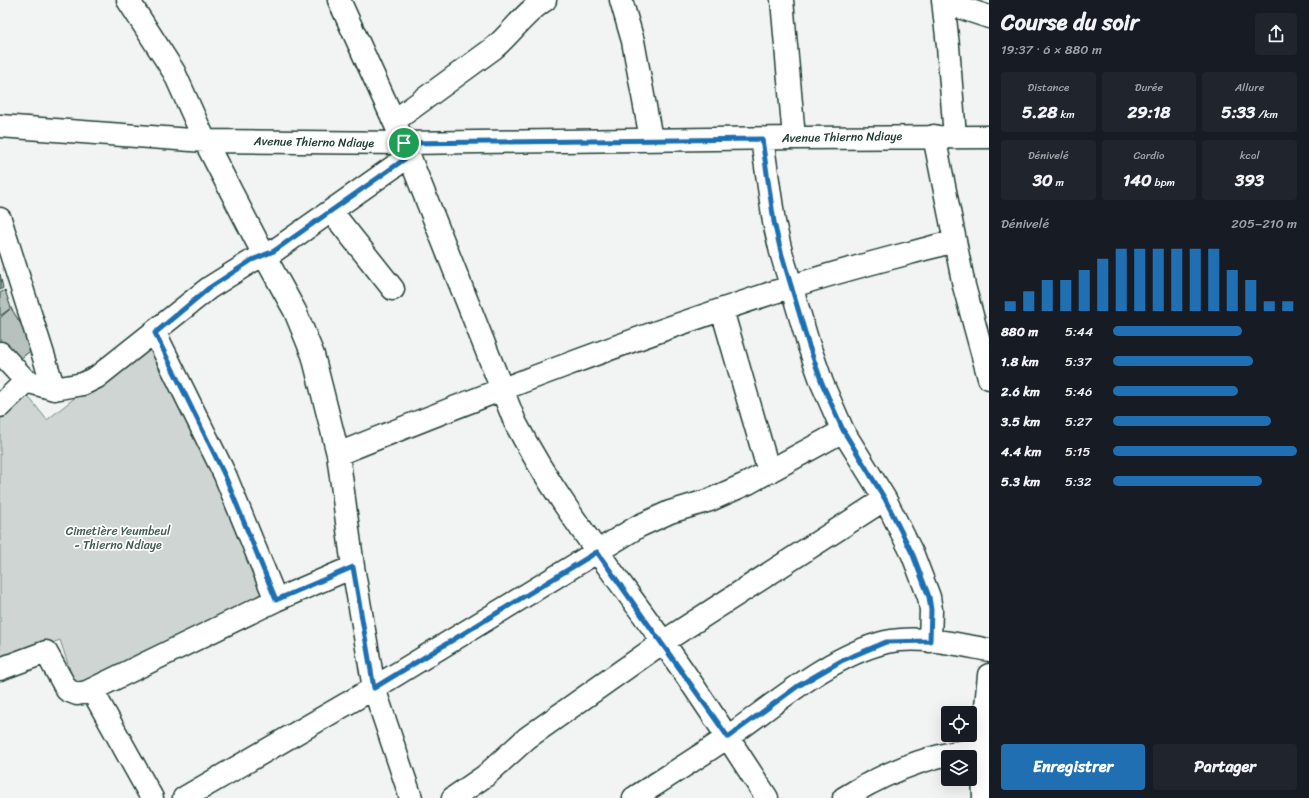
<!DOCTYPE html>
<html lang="fr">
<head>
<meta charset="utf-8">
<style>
  :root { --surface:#171b24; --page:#20242c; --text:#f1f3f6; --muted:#9ea1a6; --accent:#1f6fb2 }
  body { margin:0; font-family:Sriracha,sans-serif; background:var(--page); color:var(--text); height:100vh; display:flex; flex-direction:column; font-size:15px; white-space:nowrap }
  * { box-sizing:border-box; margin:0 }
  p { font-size:13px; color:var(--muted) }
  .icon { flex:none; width:22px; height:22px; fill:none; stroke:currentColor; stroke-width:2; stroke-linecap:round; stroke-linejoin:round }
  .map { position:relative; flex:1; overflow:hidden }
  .sheet { display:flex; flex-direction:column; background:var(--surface); width:320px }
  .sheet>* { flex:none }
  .fabs { position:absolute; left:941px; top:706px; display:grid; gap:8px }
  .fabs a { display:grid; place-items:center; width:36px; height:36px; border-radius:4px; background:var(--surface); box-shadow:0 4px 16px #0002; font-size:20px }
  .pin { position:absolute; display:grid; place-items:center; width:34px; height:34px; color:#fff; margin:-17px; border:2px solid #fff; border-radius:50%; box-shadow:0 1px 4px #0007 }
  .round { display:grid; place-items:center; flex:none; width:42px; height:42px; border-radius:4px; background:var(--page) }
  .headline { display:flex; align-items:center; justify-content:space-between; height:68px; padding:0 12px }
  h1 { font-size:22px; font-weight:700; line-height:30px }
  .stats { display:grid; grid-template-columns:repeat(3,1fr); gap:6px; height:68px; padding:4px 12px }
  .stats div { display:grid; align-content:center; border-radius:4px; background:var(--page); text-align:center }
  .stats b { font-size:17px; font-weight:700 }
  .stats small { font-size:11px; font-weight:400 }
  .stats p { font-size:11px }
  .chart { height:112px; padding:8px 12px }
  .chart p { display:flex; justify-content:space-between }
  .chart svg { width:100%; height:72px; margin-top:4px; stroke:var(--accent); stroke-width:6 }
  .button { display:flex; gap:8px; margin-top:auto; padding:8px 12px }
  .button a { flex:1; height:46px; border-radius:4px; background:var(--accent); color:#fff; font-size:16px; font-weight:700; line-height:46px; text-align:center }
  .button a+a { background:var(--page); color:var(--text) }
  ul { padding:0 12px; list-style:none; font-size:13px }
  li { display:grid; grid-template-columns:64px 48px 1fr; align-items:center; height:30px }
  li i { height:10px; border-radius:5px; background:var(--accent) }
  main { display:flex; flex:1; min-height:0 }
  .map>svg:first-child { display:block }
  .green { fill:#ced5d3; stroke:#768984 }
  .building { fill:#b7c1bd; stroke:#1f3d34 }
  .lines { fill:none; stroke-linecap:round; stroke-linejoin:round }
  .minor-casing { stroke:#1f3d34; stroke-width:25 }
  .minor { stroke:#fff; stroke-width:22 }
  .route-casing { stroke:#fff; stroke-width:8 }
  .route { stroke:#1f6fb2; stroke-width:5 }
  .labels { text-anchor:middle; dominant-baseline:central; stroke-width:3.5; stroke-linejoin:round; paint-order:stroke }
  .street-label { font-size:12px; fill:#1f3d34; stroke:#fff }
  .park-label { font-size:12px; fill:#425b54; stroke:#fff }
</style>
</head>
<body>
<main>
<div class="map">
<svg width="989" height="798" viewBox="0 0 989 798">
  <rect width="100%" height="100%" fill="#f2f3f3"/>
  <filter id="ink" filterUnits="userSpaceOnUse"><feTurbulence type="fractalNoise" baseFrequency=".025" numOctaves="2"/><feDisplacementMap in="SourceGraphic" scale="8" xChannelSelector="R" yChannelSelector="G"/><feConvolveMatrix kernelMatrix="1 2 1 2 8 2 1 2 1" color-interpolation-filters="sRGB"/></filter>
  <g filter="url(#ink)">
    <path class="green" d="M157 332 270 596 76 688 60 640 0 662V413L23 390 47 420Z"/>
    <path class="building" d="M0 274 3 288 0 290Z
      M5 290 11 308 0 316V293Z
      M11 308 35 347 19 360 0 344V318Z"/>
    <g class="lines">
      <defs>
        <path id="minor" d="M128 0 174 72 205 141 264 255 295 311 313 355 338 454 353 567 374 688 411 798
          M339 0 404 143 515 422C556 501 612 570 663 642 699 693 733 745 767 798
          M621 0 633 41 651 139
          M782 0 794 138
          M943 0 948 46 955 137
          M944 2 989 17
          M394 121 494 48C512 33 525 12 545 0
          M0 126 205 141 404 143 794 138 989 137
          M934 136 964 286 989 378
          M762 139 774 222 781 252 809 346 822 383 843 431 885 499 913 555 929 597 931 610 930 641
          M331 211 393 289
          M0 219 54 389
          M722 310 769 472
          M155 333 225 475 276 600
          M0 353 26 381 54 389 83 384 97 377 209 288 252 261 274 251 409 156
          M0 406 26 381
          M338 454C487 394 637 336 790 287 844 269 900 256 955 241
          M0 669 46 652 67 690 77 694 87 692 276 600 353 567
          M92 690 152 798
          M184 798 374 688 639 526 670 512 710 500 748 483 843 431
          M453 798 485 776 527 738 663 642 885 499
          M634 798C665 778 697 758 728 737 775 704 829 656 886 642 919 635 956 644 989 650
          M844 798C886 772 932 753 982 749
          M984 798 982 749 989 675"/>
      </defs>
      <use href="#minor" class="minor-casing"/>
      <use href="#minor" class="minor"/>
    </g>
  </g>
  <g class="lines" filter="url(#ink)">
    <defs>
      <path id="route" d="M762 139 774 222 781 252 809 346 822 383 843 430 885 499 913 555 929 597 931 610 930 641 886 642 841 661 798 686 728 737 597 552 374 688 353 567 276 600 225 476 155 333 209 288 252 260 274 251 409 156 404 143Z"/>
    </defs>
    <use href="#route" class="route-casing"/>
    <use href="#route" class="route"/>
  </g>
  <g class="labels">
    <g class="street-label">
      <text transform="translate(842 137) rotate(-1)">Avenue Thierno Ndiaye</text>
      <text transform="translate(314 142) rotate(1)">Avenue Thierno Ndiaye</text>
    </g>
    <g class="park-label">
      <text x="118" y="531">Cimetière Yeumbeul<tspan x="118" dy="14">- Thierno Ndiaye</tspan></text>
    </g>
  </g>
</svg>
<div class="fabs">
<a><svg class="icon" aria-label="locate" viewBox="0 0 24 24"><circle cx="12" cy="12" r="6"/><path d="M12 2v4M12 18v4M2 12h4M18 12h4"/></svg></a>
<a><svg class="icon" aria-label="layers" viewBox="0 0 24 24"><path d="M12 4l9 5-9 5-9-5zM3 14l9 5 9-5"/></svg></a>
</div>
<div class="pin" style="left:404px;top:143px;background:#1e9e55"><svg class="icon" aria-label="arrive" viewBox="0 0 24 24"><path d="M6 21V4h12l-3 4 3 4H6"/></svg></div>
</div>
<section class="sheet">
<div class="headline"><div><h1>Course du soir</h1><p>19:37 · 6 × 880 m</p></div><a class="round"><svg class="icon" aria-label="share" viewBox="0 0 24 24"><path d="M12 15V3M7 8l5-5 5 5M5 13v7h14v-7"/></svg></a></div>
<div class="stats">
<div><p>Distance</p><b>5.28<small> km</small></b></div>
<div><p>Durée</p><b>29:18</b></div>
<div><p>Allure</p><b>5:33<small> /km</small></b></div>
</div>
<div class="stats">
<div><p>Dénivelé</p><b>30<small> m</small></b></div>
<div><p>Cardio</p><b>140<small> bpm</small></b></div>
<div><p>kcal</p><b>393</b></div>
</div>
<div class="chart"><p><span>Dénivelé</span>205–210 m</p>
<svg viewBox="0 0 160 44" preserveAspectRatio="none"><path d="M5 44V38M15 44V32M25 44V25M35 44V25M45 44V19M55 44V12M65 44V6M75 44V6M85 44V6M95 44V6M105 44V6M115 44V6M125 44V19M135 44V25M145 44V38M155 44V38"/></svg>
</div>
<ul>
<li><b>880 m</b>5:44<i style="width:70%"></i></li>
<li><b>1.8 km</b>5:37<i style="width:76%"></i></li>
<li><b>2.6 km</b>5:46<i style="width:68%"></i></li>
<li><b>3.5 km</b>5:27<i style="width:86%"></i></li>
<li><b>4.4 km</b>5:15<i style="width:100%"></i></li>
<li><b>5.3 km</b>5:32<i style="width:81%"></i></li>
</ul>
<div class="button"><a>Enregistrer</a><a>Partager</a></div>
</section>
</main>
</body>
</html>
